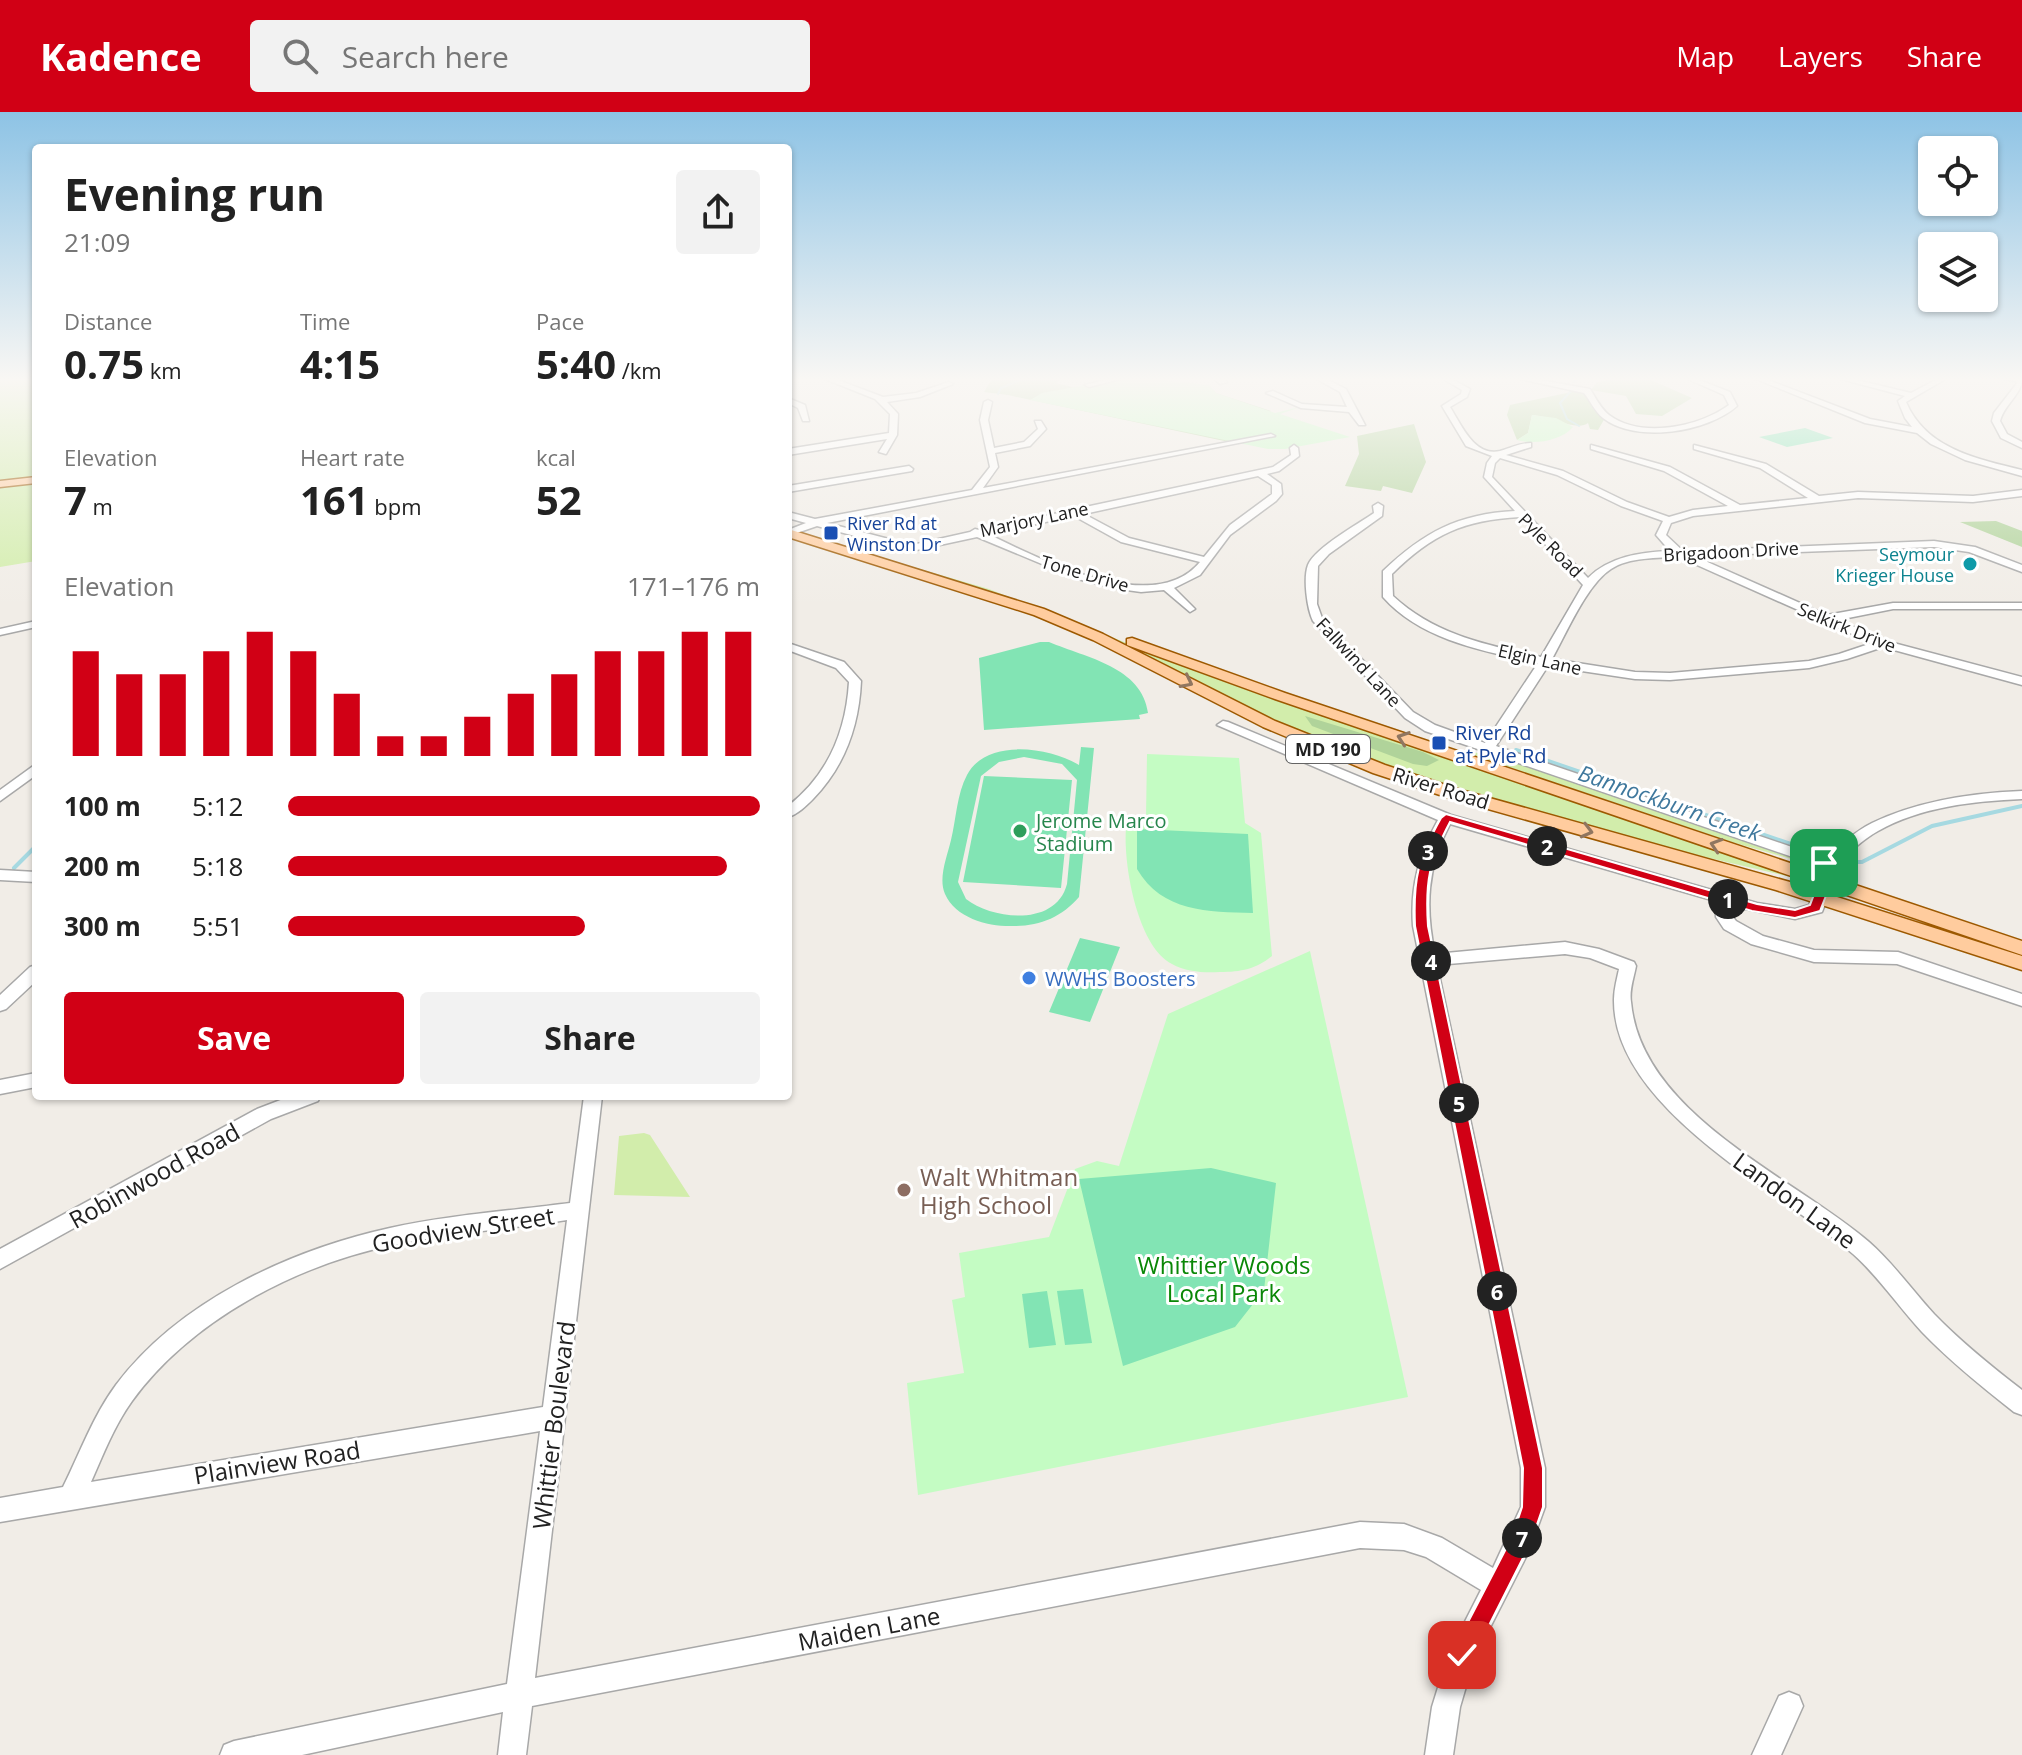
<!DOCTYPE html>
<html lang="en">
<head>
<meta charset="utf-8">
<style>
  :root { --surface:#fff; --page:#f2f2f2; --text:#222; --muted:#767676; --accent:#d10015 }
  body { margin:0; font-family:"Open Sans",sans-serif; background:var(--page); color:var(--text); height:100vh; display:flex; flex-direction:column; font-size:30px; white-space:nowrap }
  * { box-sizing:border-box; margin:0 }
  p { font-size:26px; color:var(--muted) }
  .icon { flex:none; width:44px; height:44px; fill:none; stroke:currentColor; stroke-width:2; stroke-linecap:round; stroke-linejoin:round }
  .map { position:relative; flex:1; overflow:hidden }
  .drawer { position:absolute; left:32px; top:32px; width:760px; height:956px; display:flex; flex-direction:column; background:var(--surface); border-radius:8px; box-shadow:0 2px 6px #0004 }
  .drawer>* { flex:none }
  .buttons { position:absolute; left:1918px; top:24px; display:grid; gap:16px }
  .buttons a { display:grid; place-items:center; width:80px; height:80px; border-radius:8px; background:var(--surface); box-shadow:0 2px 6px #0004; font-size:40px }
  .pin { position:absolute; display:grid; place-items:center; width:68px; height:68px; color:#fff; margin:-34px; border-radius:16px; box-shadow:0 4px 12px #0006 }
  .km { position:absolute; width:40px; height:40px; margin:-20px; border-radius:50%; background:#222; color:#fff; font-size:22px; line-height:40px; text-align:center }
  .round { display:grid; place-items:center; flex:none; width:84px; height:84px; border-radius:8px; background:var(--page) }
  .overview { display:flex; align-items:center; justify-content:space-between; height:136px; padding:0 32px }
  h1 { font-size:44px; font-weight:700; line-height:60px }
  .stats { display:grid; grid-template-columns:repeat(3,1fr); gap:12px; height:136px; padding:8px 32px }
  .stats div { display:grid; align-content:center }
  .stats b { font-size:40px; font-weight:700 }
  .stats small { font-size:22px; font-weight:400 }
  .stats p { font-size:22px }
  .chart { height:224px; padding:16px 32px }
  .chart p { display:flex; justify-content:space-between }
  .chart svg { width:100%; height:144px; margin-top:8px; stroke:var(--accent); stroke-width:6 }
  .action { display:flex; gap:16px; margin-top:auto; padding:16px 32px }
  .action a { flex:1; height:92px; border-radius:8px; background:var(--accent); color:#fff; font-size:32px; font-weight:700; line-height:92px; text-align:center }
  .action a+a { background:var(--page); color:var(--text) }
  ul { padding:0 32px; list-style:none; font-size:26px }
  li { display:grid; grid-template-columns:128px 96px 1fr; align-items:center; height:60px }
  li i { height:20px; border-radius:10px; background:var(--accent) }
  header { display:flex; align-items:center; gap:48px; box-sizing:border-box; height:112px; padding:0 40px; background:var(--accent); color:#fff }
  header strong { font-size:38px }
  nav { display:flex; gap:44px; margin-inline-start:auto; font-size:28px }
  .search { width:560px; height:72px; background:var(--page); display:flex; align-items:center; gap:20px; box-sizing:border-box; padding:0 28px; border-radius:8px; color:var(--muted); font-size:30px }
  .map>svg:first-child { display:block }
  .grass { fill:#d2edab }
  .forest { fill:#b0d39a }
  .park { fill:#c4fcc3 }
  .pitch { fill:#82e4b4; fill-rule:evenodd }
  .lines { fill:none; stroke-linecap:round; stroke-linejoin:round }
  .stream-far1 { stroke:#a6d9e1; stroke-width:2 }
  .stream { stroke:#a6d9e1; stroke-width:4 }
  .minor-casing { stroke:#a8a8a8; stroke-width:3 }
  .major-casing { stroke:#9d5900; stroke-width:3 }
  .minor { fill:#fff; fill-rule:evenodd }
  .major { fill:#ffcc9e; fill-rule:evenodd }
  .oneway { stroke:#907660 }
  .route { fill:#d10015; stroke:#fff; stroke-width:2 }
  .transit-dot { fill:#1a4fb4; stroke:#fff; stroke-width:3 }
  .culture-dot { fill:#0f9aa8; stroke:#fff; stroke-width:3 }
  .leisure-dot { fill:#2e9e5b; stroke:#fff; stroke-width:3 }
  .shop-dot { fill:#3f7fe0; stroke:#fff; stroke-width:3 }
  .education-dot { fill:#8d6e63; stroke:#fff; stroke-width:3 }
  .labels { text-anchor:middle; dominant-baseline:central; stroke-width:6; stroke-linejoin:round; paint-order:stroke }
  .far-street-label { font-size:18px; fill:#212121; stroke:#fff }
  .far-transit-label { font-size:18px; fill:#164399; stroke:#fff; text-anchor:start }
  .far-culture-label { font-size:18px; fill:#0d838f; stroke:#fff; text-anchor:end }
  .shield { fill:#fff; stroke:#646464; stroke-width:2 }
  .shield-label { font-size:18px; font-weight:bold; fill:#212121 }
  .transit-label { font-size:20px; fill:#164399; stroke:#fff; text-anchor:start }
  .street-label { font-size:20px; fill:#212121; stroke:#fff }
  .leisure-label { font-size:20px; fill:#27864d; stroke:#fff; text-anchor:start }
  .shop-label { font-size:20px; fill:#366cbe; stroke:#fff; text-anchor:start }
  .water-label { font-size:22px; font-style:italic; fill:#3f789d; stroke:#fff }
  .near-street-label { font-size:24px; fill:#212121; stroke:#fff }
  .near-education-label { font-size:24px; fill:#785e54; stroke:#fff; text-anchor:start }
  .near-park-label { font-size:24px; fill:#098706; stroke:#fff }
</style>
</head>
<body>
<header>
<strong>Kadence</strong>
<div class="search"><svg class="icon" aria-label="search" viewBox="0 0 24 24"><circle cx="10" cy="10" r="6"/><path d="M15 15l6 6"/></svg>Search here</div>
<nav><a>Map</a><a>Layers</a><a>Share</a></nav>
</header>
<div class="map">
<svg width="2022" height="1643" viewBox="0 0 2022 1643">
  <rect width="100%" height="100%" fill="#f1ede7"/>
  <path class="grass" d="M0 265H36V449L0 455Z
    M844 435 989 477 1221 568 1812 770 1628 727 1467 683 1332 635 999 483Z
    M1485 638 1802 748 1805 751 1732 730 1462 639 1478 641Z
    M644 1021 650 1023 690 1085 614 1083 619 1024Z"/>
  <path class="forest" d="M993 265H1062L1056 271 1080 277 1130 265H1147L1188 273H1209L1216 281 1271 299 1229 330 1008 283 984 280Z
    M1631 265H1644L1692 286 1662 304 1636 302 1626 284 1591 278 1597 270Z
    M1581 278C1594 284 1593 299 1605 306L1598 318 1590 317 1588 311C1577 320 1551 304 1532 303L1528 321 1517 328 1507 303 1510 293Z
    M1414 312 1426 350 1412 381 1383 374 1381 379 1345 374 1359 342 1357 324Z
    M1996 409 2022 419V435L1960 410Z
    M1305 604 1423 640 1439 648 1427 654 1413 652 1312 614Z"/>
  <path class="park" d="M1130 265 1209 273 1216 281 1275 301 1300 295 1280 302 1350 325 1285 337H1268L1030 288 1042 281Z
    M1532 303 1556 306 1573 315C1561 329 1534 333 1517 328L1528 321Z
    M1147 642 1239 646 1245 711 1261 721 1272 844C1256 857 1241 860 1220 860 1205 861 1186 860 1172 852 1137 834 1123 751 1126 716L1146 705Z
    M1310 839 1408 1285 918 1383 907 1271 964 1261 952 1188 965 1185 959 1141 1049 1125 1075 1057 1097 1049 1119 1054 1168 902Z"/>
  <path class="pitch" d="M1805 316 1833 326 1787 335 1759 325Z
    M1040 530H1049C1087 546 1142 555 1148 601L1139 603 1140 607 984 618 979 546Z
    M1081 635 1094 636 1079 785C1062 805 1040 814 1014 814 990 815 956 807 945 782 938 766 947 745 951 728 956 708 957 681 967 663 987 625 1051 636 1079 653ZM1024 645 1062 652 1077 668 1067 772C1056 815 993 808 966 787L958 770 981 664 999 650Z
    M984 664 1072 668 1061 776 963 770Z
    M1137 717 1248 722 1253 801C1208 800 1162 800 1137 757Z
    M1080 826 1120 835 1090 910 1049 900Z
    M1211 1056 1276 1071 1264 1178 1235 1215 1123 1254 1079 1067Z
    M1083 1177 1092 1231 1065 1233 1057 1179Z
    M1047 1179 1056 1233 1029 1236 1022 1182Z"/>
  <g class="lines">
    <path class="stream-far1" d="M1574 270 1578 265
      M1571 279 1560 291 1567 307 1579 314
      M998 282 1001 276 1028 265"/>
    <path class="stream" d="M1516 638 1823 743
      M1845 750H1862L1932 714 2022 694
      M14 756 36 734"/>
    <defs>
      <path id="minor" d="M820 265H830L883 285 916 281 949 270 953 272 920 285 887 290 898 302 897 323 886 342 879 340 887 327 788 343V337L889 321 890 302 875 287Z
        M1116 265H1128L1089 275 1085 273Z
        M1212 265H1220L1227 270 1220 272Z
        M1313 265H1322L1346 277 1365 313H1359L1349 300 1301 296 1266 281 1273 279 1302 292 1347 295 1340 280Z
        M1440 265H1448L1470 277 1467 285 1450 295C1461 312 1474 345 1500 339 1511 336 1520 331 1531 331V335L1506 343 1563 359 1627 390 1669 405 1693 398 1728 394 1664 359 1591 337V333L1670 355 1740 393 1808 386 1760 356 1694 337V333L1766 352 1819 384 1858 380 1973 384 2022 378V384L1973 390 1858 386 1693 404 1671 411 1666 423 1683 439 1934 429 1975 435 2022 453V460L1969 440 1934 435 1694 444 1827 503 1893 491H2022V497H1893L1838 508 1886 529 2022 565V573L1883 535 1847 547 1809 556 1670 568 1635 567 1548 554 1496 634 1821 745C1840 736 1853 720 1872 711 1918 689 1971 681 2022 679V687C1974 689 1920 695 1878 719 1861 728 1849 743 1832 751L1838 758 1822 800 1795 807 1731 794 1732 804 1736 809 1763 824 1814 838 1898 840 2022 882V894L1897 852 1814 850 1751 832 1724 817 1716 805 1715 789 1450 712C1427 755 1425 795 1435 842L1565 830 1599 837 1634 850 1636 854C1634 865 1629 878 1631 890 1641 1002 1793 1065 1869 1130 1893 1151 1912 1178 1934 1202 1961 1230 1991 1254 2022 1278V1303L2014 1300C1982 1275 1950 1249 1922 1220 1898 1194 1879 1165 1853 1142 1781 1079 1612 996 1614 887 1614 877 1617 867 1619 857L1590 846 1565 842 1437 853 1545 1356V1395L1529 1439 1474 1547 1460 1595 1453 1643H1425L1432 1595 1448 1543 1481 1478 1426 1445 1404 1438 1360 1436 532 1594 526 1643H498L503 1600 302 1643H220L224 1633 234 1629 507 1572 540 1319 0 1410V1386L63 1375C80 1341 93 1304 116 1273 179 1189 290 1138 390 1116 449 1103 510 1099 570 1091L584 984H602L535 1566 1360 1410 1404 1412 1442 1426 1493 1456 1521 1395V1356L1413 814C1410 775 1419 742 1438 708L1217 613 1223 609 1228 610 1451 703 1757 791 1795 797 1809 793 1822 759 1813 752 1425 619 1405 606 1313 509C1307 497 1303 466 1308 453 1315 436 1358 412 1374 401L1373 394 1378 391 1383 394 1382 404 1329 442 1318 454 1317 492 1322 506 1413 600 1435 613 1485 631 1538 551C1483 539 1421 528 1383 485V459C1424 420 1458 402 1515 399L1484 365 1487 351 1492 344 1466 334 1442 294 1461 282 1462 278ZM1500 346 1557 363 1621 394 1663 409 1656 423 1670 439C1640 440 1609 445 1588 466L1492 365 1495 351ZM1520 405 1583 473 1541 545C1487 533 1435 523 1393 484L1392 462C1432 422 1464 408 1520 405ZM1679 445 1872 531 1839 542 1809 549 1670 561 1635 560 1552 547C1566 522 1587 472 1611 457 1629 445 1658 446 1679 445ZM567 1108 543 1295 91 1370C103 1343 114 1314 132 1289 191 1208 296 1153 393 1133 450 1121 509 1117 567 1108Z
        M1511 265H1524L1590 277C1595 285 1601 297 1609 303 1641 327 1699 315 1729 293L1724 283 1683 265H1691L1730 280 1737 294C1708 320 1636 332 1603 306 1595 300 1590 288 1584 281Z
        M1751 265H1760L1870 307 1912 315 1905 306 1898 289 1905 284 1833 265H1844L1911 281 1941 265H1949L1906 290C1926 337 1977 347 2022 358V364L1965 348 1931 332 1917 321 1865 311Z
        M1998 265 2022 266C2022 283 2004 292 2000 309L2007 322 2022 330V336L2001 326 1992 309 1994 301 2018 270Z
        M788 286 805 293 809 309H803L798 296 788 291Z
        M988 288 992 290 988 308 994 336 1024 330 1038 317 1035 309H1041L1046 317 1030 334 995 341 998 355 983 376 1271 322 1275 324 827 411 912 433 970 420 975 417 979 418 1068 399 1072 396 1076 397 1273 355 1291 343 1290 336 1294 333 1298 336 1299 344 1279 359 1267 362 1281 372 1282 382 1276 389 1230 423 1200 463 1174 476 1195 497 1190 500 1164 478 1141 480 1112 476 1078 467 977 425 912 439 817 414 788 424V418L806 411 788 406V400L815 407 972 378 990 355 980 308 984 290ZM1258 364 1272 373V382L1230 413 1204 445 1129 426 1084 402ZM1074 404 1121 430 1200 450C1154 506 1040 447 988 422Z
        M909 354 913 357 912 359 788 380V374Z
        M36 509V515L0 523V517Z
        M788 531 844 550 861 569C859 614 845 654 813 687 806 694 798 702 788 705V694C828 663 846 619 849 570L836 556 788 538Z
        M36 652V663L0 689V678Z
        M0 758 36 760V770L0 768Z
        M36 853V869L6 897 0 899V883L30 855Z
        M36 961V975L0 982V968Z
        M291 984H320L318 989 271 1007 0 1157V1137L257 997Z
        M1789 1580 1799 1584 1803 1594 1781 1643H1752L1779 1584Z"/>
      <path id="major" d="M36 365V371L0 375V369Z
        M788 417 1044 497 1103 522 1275 609 1385 653 1461 678 1790 770 2022 844V858L1776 778 1449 686 1373 661 1263 615 1093 528 1034 503 788 425Z
        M1132 526 1285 581 2022 829V843L1275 587 1127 533V527Z"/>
    </defs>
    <use href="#minor" class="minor-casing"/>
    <use href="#major" class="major-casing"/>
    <use href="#minor" class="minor"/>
    <use href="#major" class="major"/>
  </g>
  <defs><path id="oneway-chevron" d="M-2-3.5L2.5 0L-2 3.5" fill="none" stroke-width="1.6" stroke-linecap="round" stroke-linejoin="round" transform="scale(2)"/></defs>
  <g class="oneway">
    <use href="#oneway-chevron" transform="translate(1187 570) rotate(27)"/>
    <use href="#oneway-chevron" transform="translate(1403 626) rotate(-161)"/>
    <use href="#oneway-chevron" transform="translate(1587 719) rotate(15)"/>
    <use href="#oneway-chevron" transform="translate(1716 733) rotate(-162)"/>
  </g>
  <linearGradient id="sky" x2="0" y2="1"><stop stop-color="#8dc3e5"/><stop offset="0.54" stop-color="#f9f7f4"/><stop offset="1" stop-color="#f9f7f4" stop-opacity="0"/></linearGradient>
  <rect width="2022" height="495" fill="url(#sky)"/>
  <path class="route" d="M1446 702 1757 792 1795 798 1810 793 1823 759 1820 749H1828L1836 758 1820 799 1795 806 1752 799 1450 710C1429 750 1425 769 1428 814L1543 1356V1395L1531 1430 1470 1551 1462 1554 1454 1551 1451 1543 1512 1425 1522 1395 1523 1356 1415 814C1413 766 1418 747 1441 706Z"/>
  <g class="transit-dot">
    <rect x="823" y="413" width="16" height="16" rx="4"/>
    <rect x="1431" y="623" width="16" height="16" rx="4"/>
  </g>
  <circle class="culture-dot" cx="1970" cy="452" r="8"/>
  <circle class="leisure-dot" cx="1020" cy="719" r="8"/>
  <circle class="shop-dot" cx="1029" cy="866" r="8"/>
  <circle class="education-dot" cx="904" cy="1078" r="8"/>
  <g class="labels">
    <g class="far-street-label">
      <text transform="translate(1034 407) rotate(-12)">Marjory Lane</text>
      <text transform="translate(1551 433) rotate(45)">Pyle Road</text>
      <text transform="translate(1731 439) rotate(-3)">Brigadoon Drive</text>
      <text transform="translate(1085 461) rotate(16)">Tone Drive</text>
      <text transform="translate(1847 515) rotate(22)">Selkirk Drive</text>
      <text transform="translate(1540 547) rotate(13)">Elgin Lane</text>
      <text transform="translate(1359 550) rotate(47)">Fallwind Lane</text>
    </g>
    <g class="far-transit-label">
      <text x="847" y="411">River Rd at<tspan x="847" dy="21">Winston Dr</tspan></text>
    </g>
    <g class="far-culture-label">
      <text x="1954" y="442">Seymour<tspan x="1954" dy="21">Krieger House</tspan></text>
    </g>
    <rect class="shield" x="1286" y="623" width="84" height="28" rx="6"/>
    <g class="shield-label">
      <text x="1328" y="637">MD 190</text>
    </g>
    <g class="transit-label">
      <text x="1455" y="620">River Rd<tspan x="1455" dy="23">at Pyle Rd</tspan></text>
    </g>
    <g class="street-label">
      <text transform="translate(1441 676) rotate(17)">River Road</text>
    </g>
    <g class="leisure-label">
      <text x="1036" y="708">Jerome Marco<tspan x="1036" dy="23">Stadium</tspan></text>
    </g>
    <g class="shop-label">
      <text x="1045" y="866">WWHS Boosters</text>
    </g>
    <g class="water-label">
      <text transform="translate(1670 690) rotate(19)">Bannockburn Creek</text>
    </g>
    <g class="near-street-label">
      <text transform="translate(154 1063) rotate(-29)">Robinwood Road</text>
      <text transform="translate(1795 1088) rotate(36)">Landon Lane</text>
      <text transform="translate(463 1117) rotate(-9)">Goodview Street</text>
      <text transform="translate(553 1313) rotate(-83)">Whittier Boulevard</text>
      <text transform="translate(277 1350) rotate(-9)">Plainview Road</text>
      <text transform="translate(869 1516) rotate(-11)">Maiden Lane</text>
    </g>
    <g class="near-education-label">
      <text x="920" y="1064">Walt Whitman<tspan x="920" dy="28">High School</tspan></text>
    </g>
    <g class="near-park-label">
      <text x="1224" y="1152">Whittier Woods<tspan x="1224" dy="28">Local Park</tspan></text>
    </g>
  </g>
</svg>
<div class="buttons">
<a><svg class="icon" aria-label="locate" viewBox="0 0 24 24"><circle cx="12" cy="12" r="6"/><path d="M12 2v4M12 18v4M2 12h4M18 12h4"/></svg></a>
<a><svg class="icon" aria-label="layers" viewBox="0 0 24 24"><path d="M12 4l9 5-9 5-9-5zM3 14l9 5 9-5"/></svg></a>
</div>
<div class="pin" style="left:1824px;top:751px;background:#1e9e55"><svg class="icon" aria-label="arrive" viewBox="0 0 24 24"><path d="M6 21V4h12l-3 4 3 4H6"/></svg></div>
<div class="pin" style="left:1462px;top:1543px;background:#d93025"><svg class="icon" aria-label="check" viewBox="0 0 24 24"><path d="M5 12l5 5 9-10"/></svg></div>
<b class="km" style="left:1728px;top:787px">1</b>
<b class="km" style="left:1547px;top:734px">2</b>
<b class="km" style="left:1428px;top:739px">3</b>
<b class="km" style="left:1431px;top:849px">4</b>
<b class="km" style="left:1459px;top:991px">5</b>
<b class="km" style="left:1497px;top:1179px">6</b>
<b class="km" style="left:1522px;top:1426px">7</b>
<section class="drawer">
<div class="overview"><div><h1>Evening run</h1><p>21:09</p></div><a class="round"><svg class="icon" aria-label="share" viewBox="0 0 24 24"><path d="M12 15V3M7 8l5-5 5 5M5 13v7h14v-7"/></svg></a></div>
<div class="stats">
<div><p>Distance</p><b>0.75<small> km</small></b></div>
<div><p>Time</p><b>4:15</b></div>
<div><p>Pace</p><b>5:40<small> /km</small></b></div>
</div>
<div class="stats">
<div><p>Elevation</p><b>7<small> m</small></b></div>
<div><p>Heart rate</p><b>161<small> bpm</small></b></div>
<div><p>kcal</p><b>52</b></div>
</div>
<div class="chart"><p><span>Elevation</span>171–176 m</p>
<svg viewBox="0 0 160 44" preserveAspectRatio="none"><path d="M5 44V12M15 44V19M25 44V19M35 44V12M45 44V6M55 44V12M65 44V25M75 44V38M85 44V38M95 44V32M105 44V25M115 44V19M125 44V12M135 44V12M145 44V6M155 44V6"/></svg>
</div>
<ul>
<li><b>100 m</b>5:12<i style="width:100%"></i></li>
<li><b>200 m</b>5:18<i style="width:93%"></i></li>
<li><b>300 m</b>5:51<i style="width:63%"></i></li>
</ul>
<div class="action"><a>Save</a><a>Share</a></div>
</section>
</div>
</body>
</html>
